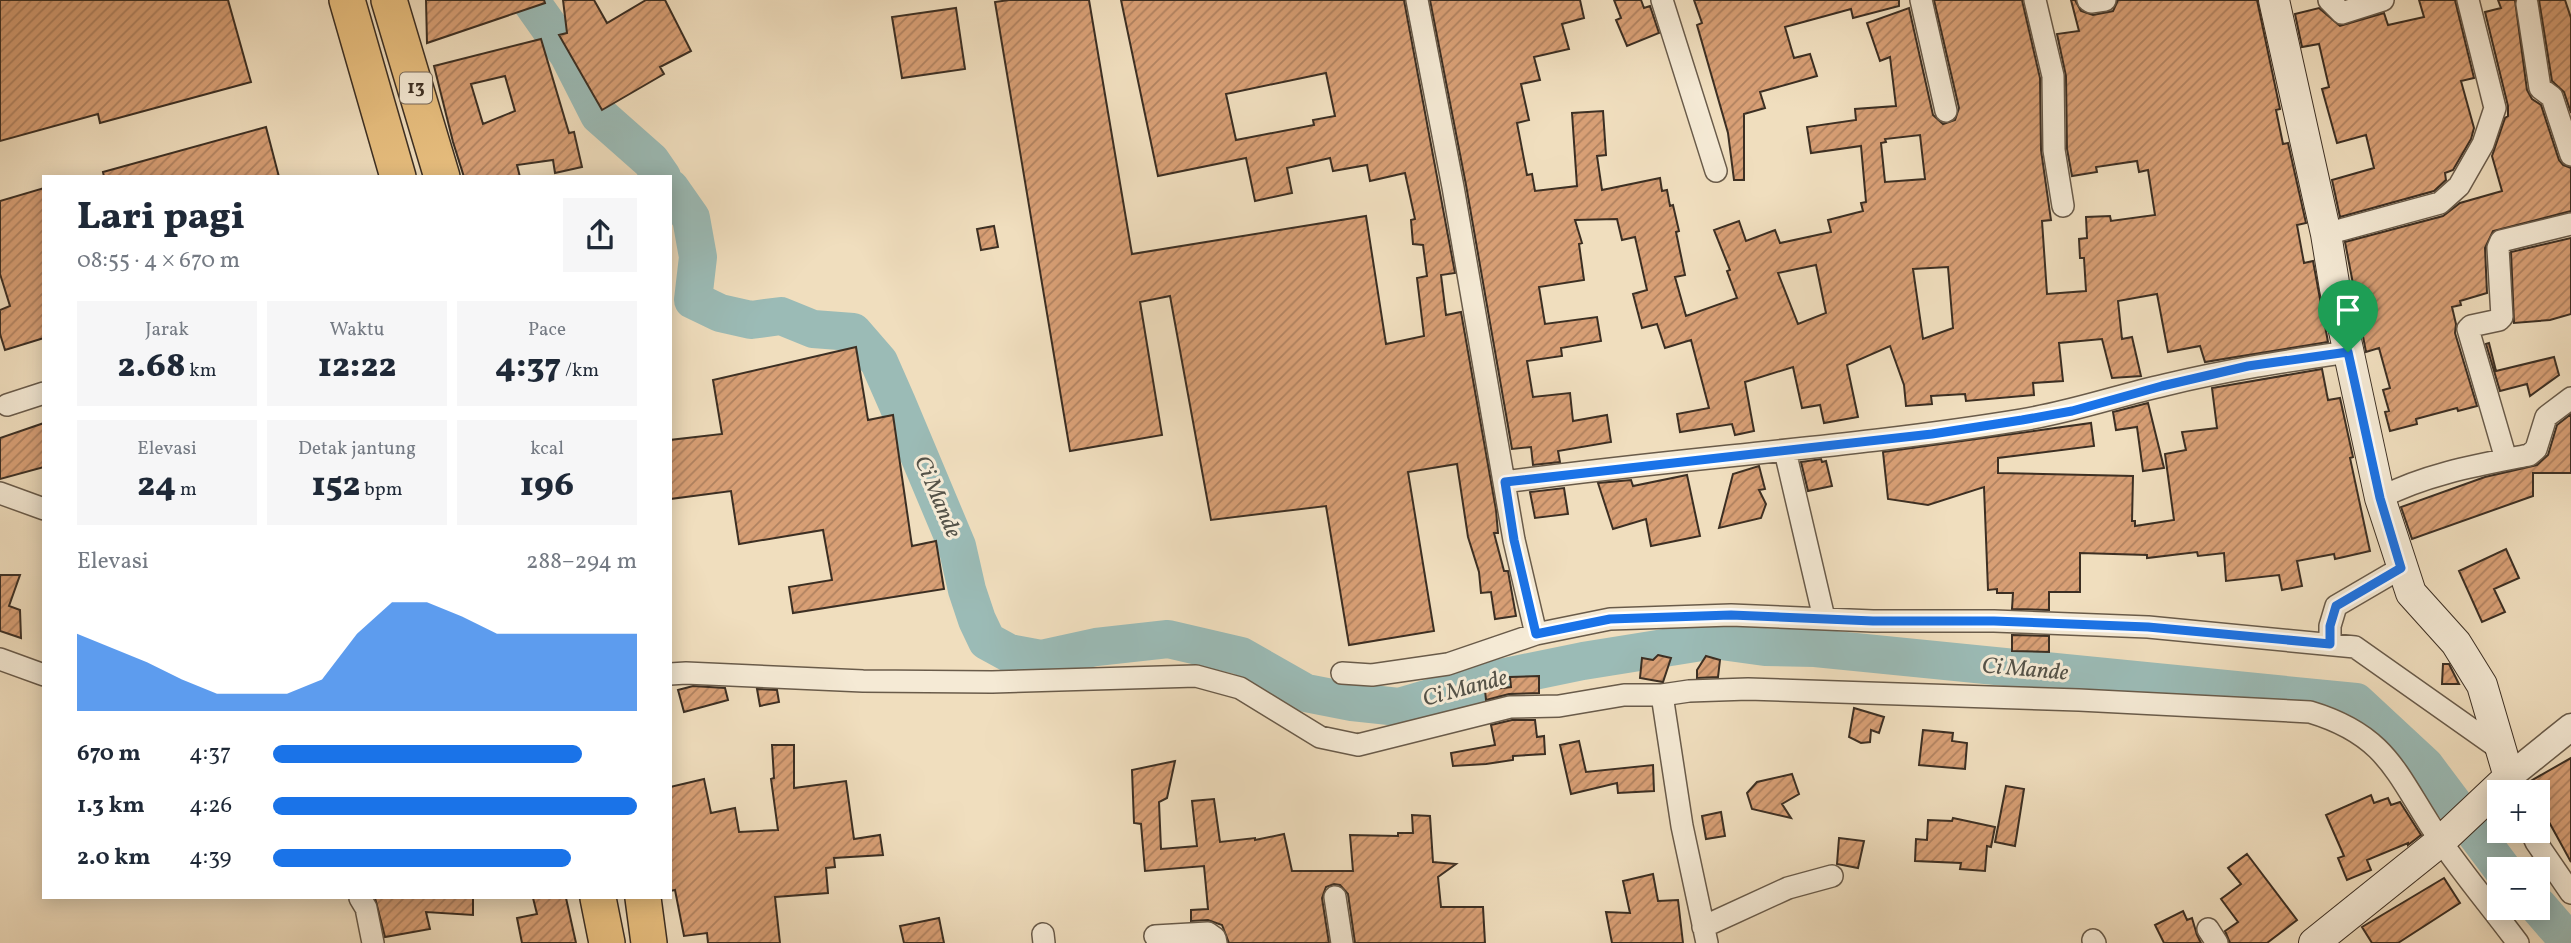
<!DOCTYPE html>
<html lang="id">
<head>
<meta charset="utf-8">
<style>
  :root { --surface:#fff; --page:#f6f6f7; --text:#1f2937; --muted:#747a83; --accent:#1a73e8 }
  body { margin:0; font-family:Vollkorn,serif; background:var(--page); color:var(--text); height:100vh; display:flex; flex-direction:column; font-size:26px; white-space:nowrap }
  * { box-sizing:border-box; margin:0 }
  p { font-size:23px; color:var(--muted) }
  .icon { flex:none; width:38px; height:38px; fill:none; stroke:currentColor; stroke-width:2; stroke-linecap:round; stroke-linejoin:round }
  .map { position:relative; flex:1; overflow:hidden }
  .details { position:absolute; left:42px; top:175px; width:630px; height:724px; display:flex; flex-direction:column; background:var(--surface); border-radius:0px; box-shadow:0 4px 18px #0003 }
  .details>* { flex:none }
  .controls { position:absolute; left:2487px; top:780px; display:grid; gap:14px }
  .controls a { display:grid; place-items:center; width:63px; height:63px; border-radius:0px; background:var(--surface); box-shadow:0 4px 18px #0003; font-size:35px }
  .pin { position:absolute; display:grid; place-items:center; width:60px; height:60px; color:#fff; margin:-72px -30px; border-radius:50% 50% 50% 0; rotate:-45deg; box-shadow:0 0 7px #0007 }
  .pin .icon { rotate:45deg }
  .round { display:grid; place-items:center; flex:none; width:74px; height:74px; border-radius:0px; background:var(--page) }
  .summary { display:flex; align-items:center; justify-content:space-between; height:119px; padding:0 35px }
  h1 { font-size:38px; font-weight:800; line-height:52px }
  .stats { display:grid; grid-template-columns:repeat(3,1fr); gap:10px; height:119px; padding:7px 35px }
  .stats div { display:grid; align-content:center; border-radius:0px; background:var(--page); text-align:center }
  .stats b { font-size:35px; font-weight:800 }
  .stats small { font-size:19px; font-weight:400 }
  .stats p { font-size:19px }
  .chart { height:196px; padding:14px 35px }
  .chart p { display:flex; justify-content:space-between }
  .chart svg { width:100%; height:126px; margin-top:7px; fill:var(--accent); opacity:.7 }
  ul { padding:0 35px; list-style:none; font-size:23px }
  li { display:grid; grid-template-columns:112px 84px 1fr; align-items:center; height:52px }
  li i { height:18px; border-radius:9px; background:var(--accent) }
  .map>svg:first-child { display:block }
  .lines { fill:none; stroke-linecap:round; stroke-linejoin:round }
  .river { stroke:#9bbbb6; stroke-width:38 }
  .building { fill:url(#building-hatch); stroke:#3c2f23; stroke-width:2; fill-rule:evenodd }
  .minor-casing { stroke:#695b4a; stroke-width:24 }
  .tertiary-casing { stroke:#695b4a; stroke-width:29 }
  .secondary-casing { stroke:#3c2f23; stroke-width:32 }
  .trunk-casing { stroke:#3c2f23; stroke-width:38 }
  .minor { stroke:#f5ead5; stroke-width:21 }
  .tertiary { stroke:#f5ead5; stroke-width:26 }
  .secondary { stroke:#f5ead5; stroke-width:30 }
  .trunk { stroke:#e8bf7f; stroke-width:35 }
  .route-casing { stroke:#fff; stroke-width:14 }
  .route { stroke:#1a73e8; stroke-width:9 }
  .labels { text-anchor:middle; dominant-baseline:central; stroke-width:6; stroke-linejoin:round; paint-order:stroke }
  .shield { fill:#f5ead5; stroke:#746758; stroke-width:2 }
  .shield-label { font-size:19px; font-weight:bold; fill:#3c2f23 }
  .water-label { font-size:23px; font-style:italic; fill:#545248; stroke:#f5ead5 }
</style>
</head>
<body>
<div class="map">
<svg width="2571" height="943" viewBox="0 0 2571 943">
  <defs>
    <pattern id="building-hatch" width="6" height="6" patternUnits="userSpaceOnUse" patternTransform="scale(1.75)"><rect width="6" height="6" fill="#d89f75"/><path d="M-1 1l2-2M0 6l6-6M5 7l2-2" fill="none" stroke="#b08260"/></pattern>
  </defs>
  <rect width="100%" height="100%" fill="#f0debe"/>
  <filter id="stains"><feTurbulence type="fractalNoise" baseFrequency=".00286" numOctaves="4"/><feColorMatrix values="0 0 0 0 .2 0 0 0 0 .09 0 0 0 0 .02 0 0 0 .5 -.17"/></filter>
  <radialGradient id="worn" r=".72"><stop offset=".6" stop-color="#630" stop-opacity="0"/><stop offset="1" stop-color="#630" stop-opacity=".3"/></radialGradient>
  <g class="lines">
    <path class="river" d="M530 0 568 54 599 115 651 161 662 177
      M670 188 691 218 698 257 693 300 720 313 751 320 781 316 813 329 853 332 879 362 897 403 957 546 967 590 977 620 987 641 1009 653 1041 659 1096 647 1168 639 1241 656 1306 693 1352 702 1399 707 1495 679 1583 661 1714 640 1765 647 1815 648 2356 702 2425 766 2503 870
      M2538 906 2570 943"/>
  </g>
  <path class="building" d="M0 0H228L251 82 100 123 98 114 0 141Z
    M426 0H544L545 3 427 43Z
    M563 0H594L607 23 646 0H665L691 51 660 67 664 74 602 110 559 35 567 33Z
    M1009 0H1089L1132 254 1366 216 1386 344 1424 336 1417 278 1427 276 1423 245 1413 244 1411 220 1415 219 1405 173 1370 181 1367 165 1333 171 1330 158 1287 168 1292 193 1255 201 1246 158 1158 176 1121 0H1404L1455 273 1441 275 1446 315 1461 312 1496 510 1498 533H1494L1504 571H1508L1516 616 1495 619 1491 592 1481 593 1479 572 1468 537 1457 464 1408 472 1434 631 1349 645 1326 506 1211 520 1170 296 1140 302 1162 435 1070 451 995 2ZM1326 73 1335 116 1313 120 1314 125 1236 140 1226 94Z
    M1430 0H1580L1584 18 1562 24 1569 49 1534 57 1540 80 1521 84 1529 120 1517 123 1527 175 1532 174 1535 191 1577 186 1572 113 1603 111 1606 155 1597 156 1602 190 1660 178 1662 191 1667 190 1670 206 1673 205 1679 231 1676 232 1685 275 1675 277 1686 316 1737 298 1727 271 1730 270 1714 230 1739 221 1746 241 1775 230 1780 243 1831 232 1828 220 1863 211 1861 203 1866 202 1861 146 1811 153 1807 127 1856 120 1855 109 1896 106 1890 57 1880 61 1867 23 1909 8 1933 115 1943 124 1955 120 1959 108 1934 0H2022L2040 78 2041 150 2051 220 2042 221 2047 294 2086 291 2084 258H2080L2079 239 2087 238 2086 217 2110 216 2111 221 2155 215 2148 170 2139 172 2137 161 2096 167 2097 172 2072 176 2067 149 2066 76 2057 34 2079 31 2071 0H2075L2081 11 2093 15 2113 11 2118 0H2257L2280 109 2276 110 2283 144 2288 143 2306 223 2297 225 2304 263 2313 261 2328 342 2205 362 2200 346 2168 352 2157 294 2118 301 2122 339 2132 337 2141 376 2112 378 2102 339 2059 343 2063 381 2033 383 2034 395 1966 401 1965 394 1931 396 1932 404 1906 406 1904 385 1890 346 1847 365 1858 417 1824 423 1820 405 1802 408 1793 367 1745 382 1754 431 1735 435 1732 424 1680 432 1677 414 1709 408 1691 340 1665 348 1657 324 1642 328 1633 294 1647 290 1635 237 1622 240 1617 219 1575 220 1582 243 1579 244 1584 280 1539 287 1545 324 1597 317 1601 341 1561 348 1562 356 1527 361 1533 397 1570 393 1573 421 1607 415 1611 442 1558 451 1560 462 1533 465 1531 447 1512 449 1466 185ZM1920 135 1925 179 1885 182 1881 143 1886 142 1885 139ZM1816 265 1826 313 1798 324 1778 273ZM1948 267 1953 328 1923 339 1913 269Z
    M1614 0H1641L1644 8 1650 6 1659 33 1627 46 1616 20 1621 18Z
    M1694 0H1899V6L1853 18 1851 9 1785 27 1794 58 1810 54 1817 76 1760 92 1765 108 1744 114V180H1734L1728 133 1697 25 1702 23Z
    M2419 0H2455L2474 78 2461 81 2474 128 2471 139 2453 170 2445 173 2446 180 2434 191 2340 217 2332 180 2374 168 2366 135 2337 143 2322 89 2329 87 2319 44 2302 47 2295 14 2319 8 2340 26 2384 13 2388 25 2424 17Z
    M2498 0H2515L2527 90 2532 99 2541 105 2559 160 2563 165 2571 168V211L2493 231 2485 248 2487 293 2460 301 2461 305 2452 307 2456 324 2455 333 2477 406 2458 411 2457 408 2416 419 2417 424 2390 431 2385 412 2389 411 2383 390 2390 388 2379 348 2366 352 2345 242 2443 216 2460 203 2502 191 2492 156 2505 118 2508 116V106L2485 12 2501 8Z
    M2539 0H2565L2571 18V113L2564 92 2552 81Z
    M956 8 965 69 902 78 892 17Z
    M541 39 569 133 574 132 582 167 555 173 553 160 517 165 520 177H464L453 142 434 66ZM505 76 515 111 483 124 471 84Z
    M266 127 279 177H104L103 172Z
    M44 188V338L5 350 0 334V310L10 306 0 274V201Z
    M994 226 998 247 981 250 977 229Z
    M2571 238V314L2550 320 2514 323 2511 252Z
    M2489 343 2496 371 2554 357 2559 375 2530 396 2527 384 2500 391 2486 344Z
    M856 347 868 420 893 415 912 546 936 541 944 589 793 613 789 587 832 580 823 530 739 544 731 491 670 499V440L722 434 713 380Z
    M2322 369 2328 400 2340 398 2353 457 2350 458 2370 551 2335 559 2334 554 2297 561 2302 586 2282 590 2279 575 2226 581 2224 553 2198 556 2197 552 2147 558V555L2080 553V592H2049V610L2012 609 2013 593H1997V589L1988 590 1984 487 1928 505 1888 499 1883 452 2091 423 2094 446 1998 458V473L2133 476 2132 521H2135V526L2174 520 2165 454 2186 450 2182 432 2217 428 2212 388Z
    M2148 403 2164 468 2143 471 2137 427 2116 430 2113 412Z
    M2571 414V473H2533V496L2412 539 2401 507 2485 477 2537 465 2548 455 2557 425Z
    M44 423V467L0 479V438Z
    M1821 459 1822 462 1826 461 1832 486 1808 491 1801 462Z
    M1759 466 1765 489 1759 490 1766 504 1761 518 1719 528 1733 474Z
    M1687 475 1700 536 1651 546 1646 519 1613 529 1598 483 1631 480 1633 486Z
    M1564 488 1568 514 1535 518 1530 492Z
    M2506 549 2519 578 2494 589 2505 612 2482 622 2459 571Z
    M0 575H20L9 606 20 610 21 638 0 631Z
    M2012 635 2049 636V652L2012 651Z
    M1658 655 1671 658 1663 682 1640 678 1642 658 1653 660Z
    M1706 656 1720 660 1718 677 1697 678V670Z
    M2443 664H2449L2459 684H2442Z
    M1539 676V693L1509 694 1486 700 1485 690 1511 687 1510 677Z
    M693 686 725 688 728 700 684 712 678 690Z
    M757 689 777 690 779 702 760 706Z
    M1854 708 1884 717 1879 733 1871 730 1870 742 1861 743 1849 737Z
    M1512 720H1535L1537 737 1544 736 1545 754 1513 756V760L1486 764 1453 766 1451 753 1495 745 1491 725Z
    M1923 730 1953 733 1952 741 1967 743 1965 769 1919 765Z
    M1579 741 1586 772 1653 765 1654 791 1618 793 1617 783 1571 794 1560 745Z
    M772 745H794V788L846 781 854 839 880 835 883 855 834 858 835 867 826 868 828 893 775 897 780 943H708L707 933 684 936 675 890 670 891V787L704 779 711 813 735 808 739 832 778 830 771 779 774 778Z
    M2571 758V862L2538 802V793H2533L2527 783Z
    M1175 761 1167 798 1159 802 1161 849 1197 846 1192 801 1214 799 1220 842 1255 838V840L1284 834 1292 871H1353L1350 835 1398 836V833H1413L1412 815 1430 816 1433 862 1456 864 1438 877 1441 907H1483L1485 943H1355L1348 894 1340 885 1334 884 1326 887 1322 898 1329 943H1229L1222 925 1208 920 1191 921V910L1208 909 1204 866 1145 871 1141 824 1134 823 1132 770Z
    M1792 774 1799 794 1782 804 1791 818 1752 809 1747 793 1757 782Z
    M2006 786 2024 789 2015 846 1995 842Z
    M2371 795 2374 803 2388 798 2391 805 2400 802 2421 835 2408 845V843L2367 860 2371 870 2347 880 2338 858 2344 856 2326 815Z
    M1721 812 1725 836 1706 839 1702 816Z
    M1953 818 1995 827 1991 847 1987 846 1985 871 1960 869 1961 863 1915 861 1916 839 1927 840 1928 820 1952 821Z
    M1839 838 1864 841 1858 868 1837 864Z
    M2247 854 2297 920 2267 943H2230L2225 931 2238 922 2221 899 2241 884 2228 868Z
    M1653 874 1658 901 1678 900 1683 943H1612L1606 912 1630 913 1623 881Z
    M2444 878 2460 903 2398 943H2372L2362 927Z
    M375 898H473V915L426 912 430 929 385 937Z
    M533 898H566L576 943H522L517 918 537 914Z
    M2183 911 2187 920 2192 918 2197 935 2201 943H2164L2155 925Z
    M939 918 944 943H904L900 926Z"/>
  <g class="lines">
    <defs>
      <path id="minor" d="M1417 0 1453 187 1514 540 1536 634
        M1662 0 1716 171
        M1921 0 1946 111
        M2035 0 2053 76 2054 150 2063 206
        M2088 0 2091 2 2105 0
        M2329 0 2342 13 2383 0
        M2527 4 2540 88 2552 97 2571 155
        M2326 234 2440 203 2459 186 2483 144 2495 108 2468 0
        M7 405 44 393
        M1785 451 1824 618
        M2506 459 2468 329 2471 326 2499 320 2502 317 2498 248 2501 241 2571 224
        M1505 482C1677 458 1850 448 2021 420 2072 412 2116 396 2165 385 2226 370 2286 361 2348 352
        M0 493 44 509
        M2380 498C2426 474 2478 465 2529 455L2536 449 2546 417 2571 398
        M2330 644V626L2336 606 2401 568
        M0 659 44 675
        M1342 673 1372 675 1448 664 1536 634 1610 619 1731 615 1873 621H1994L2148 627 2355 647 2501 750
        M670 674 686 673 863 681 992 682 1196 676 1240 688 1320 737 1358 745 1510 707 1559 706 1624 695H1662L1689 691 1748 689 2079 700 2310 712C2390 736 2397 777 2440 840 2464 875 2492 908 2518 943
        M1662 695 1682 826 1707 943
        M2531 831 2536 842 2571 893
        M1335 897 1342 943
        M360 898 366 908 373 943
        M1703 927 1788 888 1832 876
        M2208 929 2217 943
        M1043 934 1044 943
        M1155 936 1208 933 1215 938 1216 943
        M2093 940 2095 943"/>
      <path id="tertiary" d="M2509 777 2571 727"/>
      <path id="secondary" d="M2274 0 2326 234 2335 289 2380 498 2411 593 2456 643 2482 685 2509 777 2441 841 2314 943"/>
      <path id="trunk" d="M347 0 398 177
        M389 0 442 177
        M598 898 607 943
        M643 898 649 943"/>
    </defs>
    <use href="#minor" class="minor-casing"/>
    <use href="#tertiary" class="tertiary-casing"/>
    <use href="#secondary" class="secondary-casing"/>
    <use href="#trunk" class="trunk-casing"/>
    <use href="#minor" class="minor"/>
    <use href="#tertiary" class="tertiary"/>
    <use href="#secondary" class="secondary"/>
    <use href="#trunk" class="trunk"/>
  </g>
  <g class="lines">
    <defs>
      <path id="route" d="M2348 352 2380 498 2401 568 2336 606 2330 626V644L2148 627 1994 621H1873L1731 615 1610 619 1536 634 1514 540 1505 482 1932 434 2022 420 2072 411 2162 386 2248 366Z"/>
    </defs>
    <use href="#route" class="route-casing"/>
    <use href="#route" class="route"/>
  </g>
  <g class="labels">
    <rect class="shield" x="400" y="72.5" width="32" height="31" rx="5"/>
    <g class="shield-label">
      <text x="416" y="88">13</text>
    </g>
    <g class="water-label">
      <text transform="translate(937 497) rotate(67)">Ci Mande</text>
      <text transform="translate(2025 670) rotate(5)">Ci Mande</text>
      <text transform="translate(1465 689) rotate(-15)">Ci Mande</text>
    </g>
  </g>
  <rect width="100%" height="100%" filter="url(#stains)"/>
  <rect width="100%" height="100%" fill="url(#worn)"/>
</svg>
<div class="controls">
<a>+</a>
<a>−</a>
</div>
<div class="pin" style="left:2348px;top:352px;background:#1e9e55"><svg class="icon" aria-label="arrive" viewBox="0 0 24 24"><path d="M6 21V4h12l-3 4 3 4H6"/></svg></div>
<section class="details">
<div class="summary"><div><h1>Lari pagi</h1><p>08:55 · 4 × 670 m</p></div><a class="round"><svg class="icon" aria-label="share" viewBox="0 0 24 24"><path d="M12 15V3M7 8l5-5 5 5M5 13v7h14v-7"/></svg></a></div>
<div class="stats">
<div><p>Jarak</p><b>2.68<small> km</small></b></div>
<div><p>Waktu</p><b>12:22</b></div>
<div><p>Pace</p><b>4:37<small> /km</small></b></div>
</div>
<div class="stats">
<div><p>Elevasi</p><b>24<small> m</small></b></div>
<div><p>Detak jantung</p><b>152<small> bpm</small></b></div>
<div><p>kcal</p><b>196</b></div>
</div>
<div class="chart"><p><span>Elevasi</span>288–294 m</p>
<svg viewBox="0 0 160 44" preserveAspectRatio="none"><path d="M0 44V17L10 22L20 27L30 33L40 38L50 38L60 38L70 33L80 17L90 6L100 6L110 11L120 17L130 17L140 17L150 17L160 17V44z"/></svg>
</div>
<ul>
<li><b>670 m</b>4:37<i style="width:85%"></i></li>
<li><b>1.3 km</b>4:26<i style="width:100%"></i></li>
<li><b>2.0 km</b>4:39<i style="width:82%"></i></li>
</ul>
</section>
</div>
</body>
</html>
